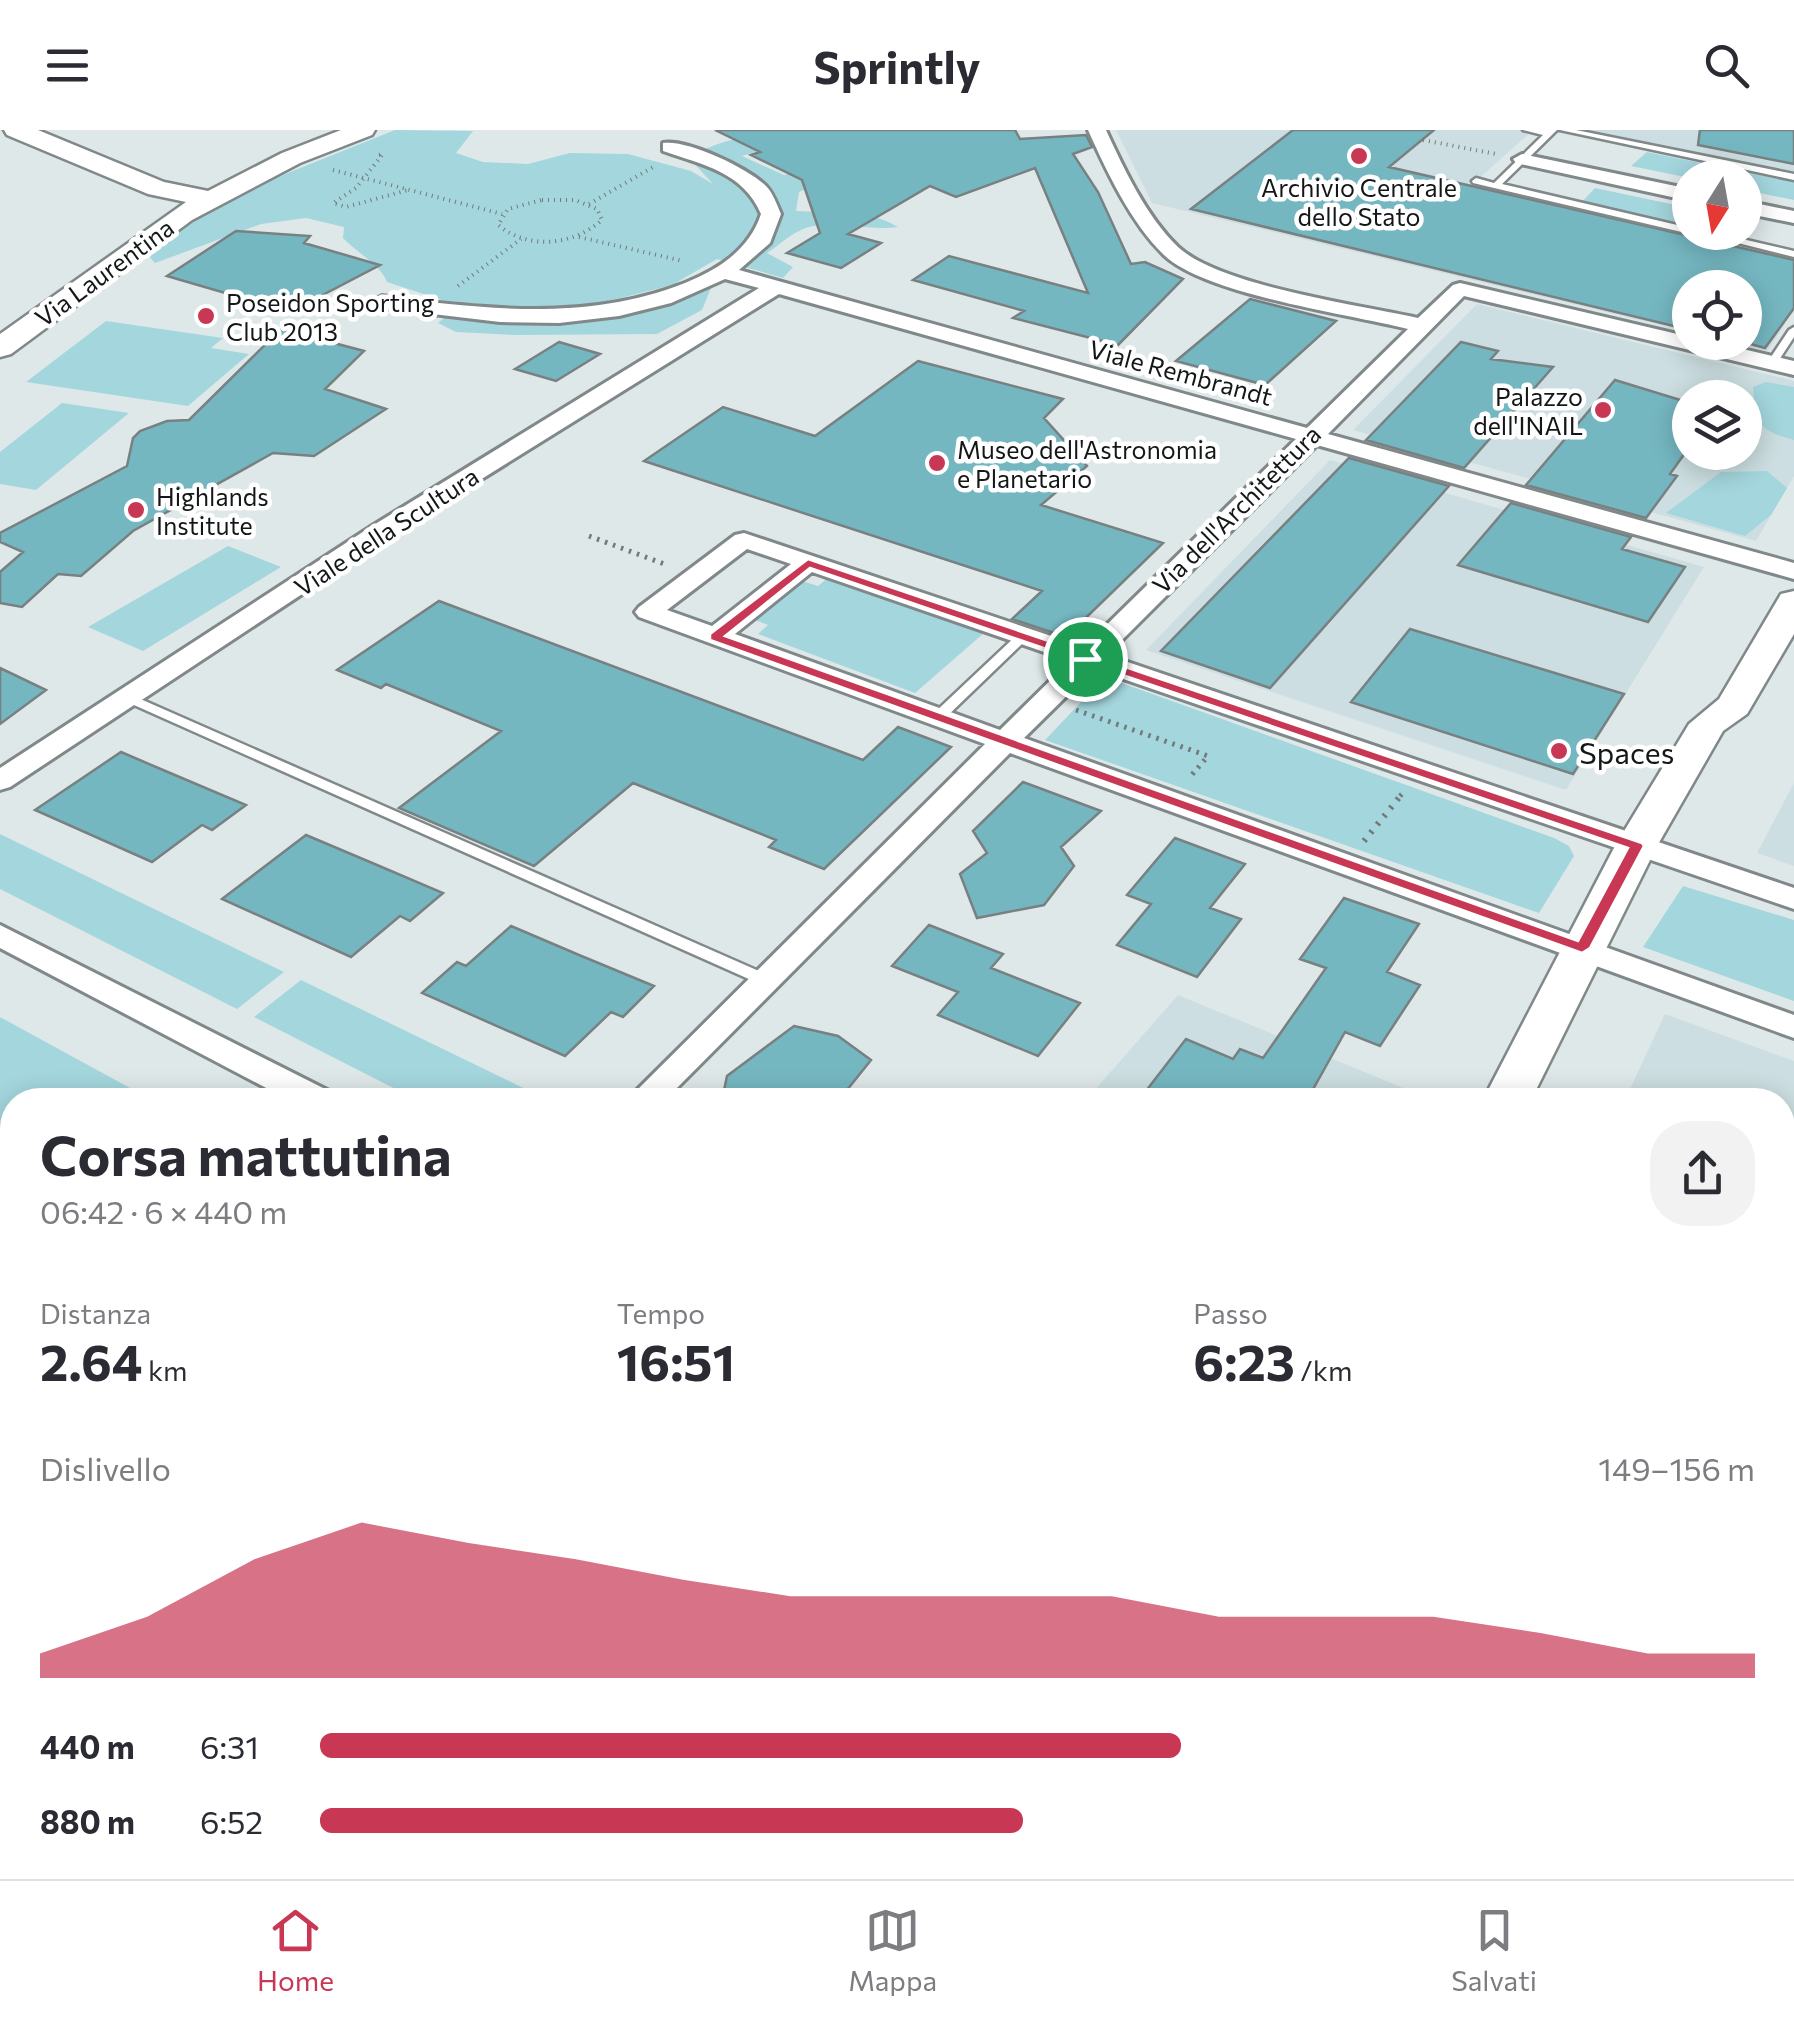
<!DOCTYPE html>
<html lang="it">
<head>
<meta charset="utf-8">
<style>
  :root { --surface:#fff; --page:#f2f2f3; --text:#2b2b33; --muted:#7c7c81; --line:#e1e1e2; --accent:#c83855 }
  body { margin:0; font-family:Commissioner,sans-serif; background:var(--page); color:var(--text); height:100vh; display:flex; flex-direction:column; font-size:38px; white-space:nowrap }
  * { box-sizing:border-box; margin:0 }
  p { font-size:32px; color:var(--muted) }
  .icon { flex:none; width:55px; height:55px; fill:none; stroke:currentColor; stroke-width:2; stroke-linecap:round; stroke-linejoin:round }
  .map { position:relative; flex:1; overflow:hidden }
  .sheet { position:absolute; left:0px; top:958px; width:1795px; height:792px; display:flex; flex-direction:column; background:var(--surface); border-radius:40px 40px 0 0; box-shadow:0 5px 25px #0003 }
  .sheet>* { flex:none }
  .needle { width:65px; rotate:191deg }
  .buttons { position:absolute; left:1672px; top:30px; display:grid; gap:20px }
  .buttons a { display:grid; place-items:center; width:90px; height:90px; border-radius:50%; background:var(--surface); box-shadow:0 5px 25px #0003; font-size:50px }
  .pin { position:absolute; display:grid; place-items:center; width:85px; height:85px; color:#fff; margin:-42px; border:5px solid #fff; border-radius:50%; box-shadow:0 2px 10px #0007 }
  .round { display:grid; place-items:center; flex:none; width:105px; height:105px; border-radius:40px; background:var(--page) }
  .overview { display:flex; align-items:center; justify-content:space-between; height:170px; padding:0 40px }
  h1 { font-size:55px; font-weight:700; line-height:75px }
  .figures { display:grid; grid-template-columns:repeat(3,1fr); gap:15px; height:170px; padding:10px 40px }
  .figures div { display:grid; align-content:center }
  .figures b { font-size:50px; font-weight:700 }
  .figures small { font-size:28px; font-weight:400 }
  .figures p { font-size:28px }
  .chart { height:280px; padding:20px 40px }
  .chart p { display:flex; justify-content:space-between }
  .chart svg { width:100%; height:180px; margin-top:10px; fill:var(--accent); opacity:.7 }
  ul { padding:0 40px; list-style:none; font-size:32px }
  li { display:grid; grid-template-columns:160px 120px 1fr; align-items:center; height:75px }
  li i { height:25px; border-radius:12px; background:var(--accent) }
  header { display:flex; justify-content:space-between; align-items:center; height:130px; padding:0 40px; background:var(--surface); font-size:45px; font-weight:700 }
  .dock { display:flex; justify-content:space-around; align-items:center; height:140px; border-top:2px solid var(--line); background:var(--surface); font-size:28px; color:var(--muted) }
  .dock a { display:grid; justify-items:center; gap:5px }
  .dock .active { color:var(--accent) }
  .map>svg:first-child { display:block }
  .built { fill:#ccdee1; fill-rule:evenodd }
  .green { fill:#a4d6dd }
  .building { fill:#75b7c1; stroke:#788081; stroke-width:2.5 }
  .lines { fill:none; stroke-linecap:round; stroke-linejoin:round }
  .lane-casing { stroke:#80888a; stroke-width:5 }
  .street-casing { stroke:#80888a; stroke-width:6 }
  .secondary-casing { stroke:#80888a; stroke-width:5 }
  .path-far2 { stroke:#74797a; stroke-width:4; stroke-dasharray:1 5; stroke-linecap:butt }
  .path-far1 { stroke:#74797a; stroke-width:5; stroke-dasharray:2.5 6; stroke-linecap:butt }
  .path { stroke:#74797a; stroke-width:6; stroke-dasharray:2.5 8; stroke-linecap:butt }
  .lane { fill:#fff; fill-rule:evenodd }
  .street { fill:#fff; fill-rule:evenodd }
  .secondary { fill:#fff; fill-rule:evenodd }
  .route { fill:#c83855; stroke:#fff; stroke-width:2.5; fill-rule:evenodd }
  .poi-dot { fill:#c83855; stroke:#fff; stroke-width:4 }
  .labels { text-anchor:middle; dominant-baseline:central; stroke-width:9; stroke-linejoin:round; paint-order:stroke }
  .far-poi-label { font-size:25px; fill:#141718; stroke:#fff; text-anchor:start }
  .far-street-label { font-size:25px; fill:#141718; stroke:#fff }
  .poi-label { font-size:30px; fill:#141718; stroke:#fff; text-anchor:start }
</style>
</head>
<body>
<header><svg class="icon" aria-label="menu" viewBox="0 0 24 24"><path d="M4 6h16M4 12h16M4 18h16"/></svg>Sprintly<svg class="icon" aria-label="search" viewBox="0 0 24 24"><circle cx="10" cy="10" r="6"/><path d="M15 15l6 6"/></svg></header>
<div class="map">
<svg width="1794" height="1749" viewBox="0 0 1794 1749">
  <rect width="100%" height="100%" fill="#dfe8e9"/>
  <path class="built" d="M1116 0H1533L1476 51 1690 102 1794 122V180L1767 221 1733 213 1745 212V158H1690V202L1152 73Z
    M1575 0H1794V45Z
    M1477 174 1794 251V346L1756 411 1353 300ZM1690 268H1745V322H1690Z
    M1330 330 1704 437 1566 660 1146 520Z
    M1794 653V736L1757 723Z
    M1178 865 1413 962 1408 970H1086Z
    M1665 884 1794 931V1233L1782 1228V970H1625Z
    M1783 1392 1794 1397V1749H1492L1497 1738H1782Z"/>
  <path class="green" d="M395 0 473 1 456 23 483 32 528 34 570 23 628 24 691 41 713 54 689 28C727 3 767 5 811 5L742 26 784 45 852 29 819 53 799 62 796 81C829 83 869 79 898 97 867 102 829 87 801 100 789 105 778 116 767 123L793 137 783 148 717 129 672 155 597 174 519 179 448 172 387 152C381 135 356 122 343 108L344 97 306 88 261 94 155 133 146 123 235 64Z
    M1647 22 1794 52V70L1745 60V48H1690L1631 36Z
    M1595 58 1690 78V97L1581 73Z
    M685 155 711 158 702 180 657 204 515 205 456 202 438 193 454 180C531 189 612 186 685 155Z
    M106 191 223 208 211 218 249 224 188 276 26 252Z
    M1766 252 1794 257V310C1758 300 1755 294 1753 257Z
    M62 273 129 283 36 360 0 354V322Z
    M1767 341 1787 358 1771 385 1745 406 1666 383 1721 342Z
    M228 416 281 437 143 521 88 497Z
    M829 447 984 503 915 563 758 504 768 495 752 489 802 451 818 456Z
    M1105 547 1554 708 1569 716 1574 726 1539 783 1045 610Z
    M0 704 284 842 237 879 0 759Z
    M1683 756 1794 790V871L1643 817Z
    M301 850 548 970H417L254 887Z
    M0 887 152 970H12V1738H816L808 1749H0Z"/>
  <path class="building" d="M715 0H1015L1020 9 1086 5 1092 17 1073 24 1098 62 1131 134 1145 132 1183 149 1118 215 1013 188 1024 181 913 150 949 126 1088 163 1035 38 956 67 930 56 848 104 881 113 841 138 787 123 820 103 802 50 751 25 760 22Z
    M1293 0H1434L1389 37 1794 130V178L1765 218 1743 212 1745 158H1690V200L1191 79Z
    M1700 0H1794V34L1698 15Z
    M236 101 310 106 304 113 380 135 290 182 167 146Z
    M1250 169 1336 191 1265 255 1176 231Z
    M281 199 364 221 325 259 386 279 314 326 273 323 133 401 81 446 58 444 22 477 0 473V442L23 422 0 412V403L127 336 133 308 140 301 167 291 189 290Z
    M559 212 600 224 556 251 515 239Z
    M1461 212 1498 221 1491 229 1553 237 1464 338 1366 310Z
    M918 231 1063 269 1044 288 1087 336 1041 375 1163 413 1066 507 1012 489 1042 461 644 331 723 277 815 306Z
    M1615 250 1690 273V316L1670 344 1677 346 1646 388 1526 355Z
    M1349 328 1449 356 1270 558 1161 521Z
    M1511 373 1631 407 1622 419 1685 437 1648 492 1458 435Z
    M439 471 863 630 898 597 951 617 824 739 769 717 776 710 633 653 534 736 399 678 501 601 386 554 381 558 337 540Z
    M1410 499 1624 564 1573 644 1351 572Z
    M0 538 46 560 0 594Z
    M121 622 163 640 246 675 212 700 202 695 152 732 35 680Z
    M1023 652 1101 681 1061 717 1074 736 1044 775 977 788 960 744 987 723 973 701Z
    M306 705 377 735 443 763 410 791 400 786 351 827 222 769Z
    M1175 708 1245 734 1210 778 1241 789 1197 847 1117 815 1151 774 1127 765Z
    M1344 768 1419 794 1387 842 1420 855 1380 916 1345 902 1307 970H1139L1186 909 1233 929 1240 919 1263 928 1326 838 1300 829Z
    M929 795 1003 824 991 838 1080 873 1038 926 938 885 958 862 892 836Z
    M511 796 579 825 654 856 623 887 611 882 565 926 422 863 457 832 466 836Z
    M794 896 838 906 871 930 839 970H722L727 946Z"/>
  <g class="lines">
    <defs>
      <path id="lane" d="M1523 0H1557L1502 54 1690 98V102H1693L1690 104 1473 53 1472 51 1476 48 1494 53 1543 5Z
        M1560 0H1576L1794 44V50Z
        M1694 102H1712L1794 121V127Z
        M1794 197V207L1777 233 1768 235 1767 233 1789 200Z
        M1022 503 1026 504V510L942 591H932V585L1018 504Z
        M129 564 770 846 772 850 770 854H760L125 571 123 568Z"/>
      <path id="street" d="M1088 0H1106C1124 39 1146 86 1178 117 1220 156 1360 175 1418 188L1453 155 1460 153 1690 207V212H1713L1794 231V245L1464 166 1328 304 1794 433V449L1317 315 1107 525 1794 758V779L1094 539 1024 608 1794 885V908L1010 623 665 970H627L985 614 639 487 635 482 639 477 735 405 744 403 1084 517 1296 309 779 164 390 406 10 657 0 660V638L372 396 759 158 725 149 671 173 619 186 559 193 500 192 382 178 372 172 382 166C485 179 586 192 685 153 719 139 749 120 761 84 743 42 703 35 663 21V13C687 9 748 38 766 56 773 63 777 75 781 84L770 113 739 140 1307 298 1408 199C1349 184 1206 165 1164 125 1131 93 1107 42 1088 0ZM747 419 791 434 712 496 667 480ZM812 442 1070 531 1000 600 735 504Z
        M1522 24 1690 59V71L1516 33 1513 29Z
        M1745 71 1794 81V93L1745 83Z
        M0 795 329 961 334 970H289L0 818Z
        M1393 1738H1441L1436 1749H1388Z"/>
      <path id="secondary" d="M4 0H38L164 52 208 61 282 23 341 0H375L372 5 300 33 192 90 11 224 0 227V204L186 72 148 64 7 5Z
        M1794 461V504L1747 584 1723 601 1657 716 1531 970H1483L1615 716 1689 594 1719 569 1781 464Z
        M1782 1283 1794 1287V1334L1782 1330Z
        M1083 1738H1150L1145 1749H1078Z"/>
    </defs>
    <use href="#lane" class="lane-casing"/>
    <use href="#street" class="street-casing"/>
    <use href="#secondary" class="secondary-casing"/>
    <path class="path-far2" d="M1423 10 1496 24
      M379 25 383 24 356 58 333 73 346 77 408 60
      M333 40 502 84
      M542 70H575L597 79 602 90C573 116 528 120 498 95L508 79Z
      M589 74 655 36
      M579 107 683 131
      M458 156 521 109"/>
    <path class="path-far1" d="M589 406 667 435
      M1076 580 1208 626 1190 647
      M1400 666 1404 662"/>
    <path class="path" d="M1364 711 1402 664
      M1367 970 1372 965"/>
    <use href="#lane" class="lane"/>
    <use href="#street" class="street"/>
    <use href="#secondary" class="secondary"/>
  </g>
  <path class="route" d="M808 429 1642 713 1644 716 1590 818 1582 823 710 510V504ZM810 438 1628 718 1578 811 725 506Z"/>
  <g class="poi-dot">
    <circle cx="1359" cy="26" r="10"/>
    <circle cx="206" cy="186" r="10"/>
    <circle cx="1603" cy="280" r="10"/>
    <circle cx="937" cy="333" r="10"/>
    <circle cx="136" cy="380" r="10"/>
    <circle cx="1559" cy="621" r="10"/>
  </g>
  <g class="labels">
    <g class="far-poi-label">
      <text x="1359" y="57" text-anchor="middle">Archivio Centrale<tspan x="1359" dy="29">dello Stato</tspan></text>
      <text x="226" y="172">Poseidon Sporting<tspan x="226" dy="29">Club 2013</tspan></text>
      <text x="1583" y="266" text-anchor="end">Palazzo<tspan x="1583" dy="29">dell'INAIL</tspan></text>
      <text x="957" y="319">Museo dell'Astronomia<tspan x="957" dy="29">e Planetario</tspan></text>
      <text x="156" y="366">Highlands<tspan x="156" dy="29">Institute</tspan></text>
    </g>
    <g class="far-street-label">
      <text transform="translate(104 142) rotate(-36)">Via Laurentina</text>
      <text transform="translate(1181 242) rotate(15)">Viale Rembrandt</text>
      <text transform="translate(1236 379) rotate(-45)">Via dell'Architettura</text>
      <text transform="translate(386 401) rotate(-33)">Viale della Scultura</text>
    </g>
    <g class="poi-label">
      <text x="1579" y="621">Spaces</text>
    </g>
  </g>
</svg>
<div class="buttons">
<a><svg class="needle" viewBox="-14 -14 28 28"><path d="M0-13l5 13h-10z" fill="#e53935"/><path d="M0 13l5-13h-10z" fill="#7c7c81"/></svg></a>
<a><svg class="icon" aria-label="locate" viewBox="0 0 24 24"><circle cx="12" cy="12" r="6"/><path d="M12 2v4M12 18v4M2 12h4M18 12h4"/></svg></a>
<a><svg class="icon" aria-label="layers" viewBox="0 0 24 24"><path d="M12 4l9 5-9 5-9-5zM3 14l9 5 9-5"/></svg></a>
</div>
<div class="pin" style="left:1085px;top:529px;background:#1e9e55"><svg class="icon" aria-label="arrive" viewBox="0 0 24 24"><path d="M6 21V4h12l-3 4 3 4H6"/></svg></div>
<section class="sheet">
<div class="overview"><div><h1>Corsa mattutina</h1><p>06:42 · 6 × 440 m</p></div><a class="round"><svg class="icon" aria-label="share" viewBox="0 0 24 24"><path d="M12 15V3M7 8l5-5 5 5M5 13v7h14v-7"/></svg></a></div>
<div class="figures">
<div><p>Distanza</p><b>2.64<small> km</small></b></div>
<div><p>Tempo</p><b>16:51</b></div>
<div><p>Passo</p><b>6:23<small> /km</small></b></div>
</div>
<div class="chart"><p><span>Dislivello</span>149–156 m</p>
<svg viewBox="0 0 160 44" preserveAspectRatio="none"><path d="M0 44V38L10 29L20 15L30 6L40 11L50 15L60 20L70 24L80 24L90 24L100 24L110 29L120 29L130 29L140 33L150 38L160 38V44z"/></svg>
</div>
<ul>
<li><b>440 m</b>6:31<i style="width:60%"></i></li>
<li><b>880 m</b>6:52<i style="width:49%"></i></li>
</ul>
</section>
</div>
<nav class="dock">
<a class="active"><svg class="icon" aria-label="home" viewBox="0 0 24 24"><path d="M3 11l9-7 9 7M6 9v11h12V9"/></svg>Home</a>
<a><svg class="icon" aria-label="map" viewBox="0 0 24 24"><path d="M3 6l6-2 6 2 6-2v14l-6 2-6-2-6 2zM9 4v14M15 6v14"/></svg>Mappa</a>
<a><svg class="icon" aria-label="saved" viewBox="0 0 24 24"><path d="M7 4h10v16l-5-4-5 4z"/></svg>Salvati</a>
</nav>
</body>
</html>
